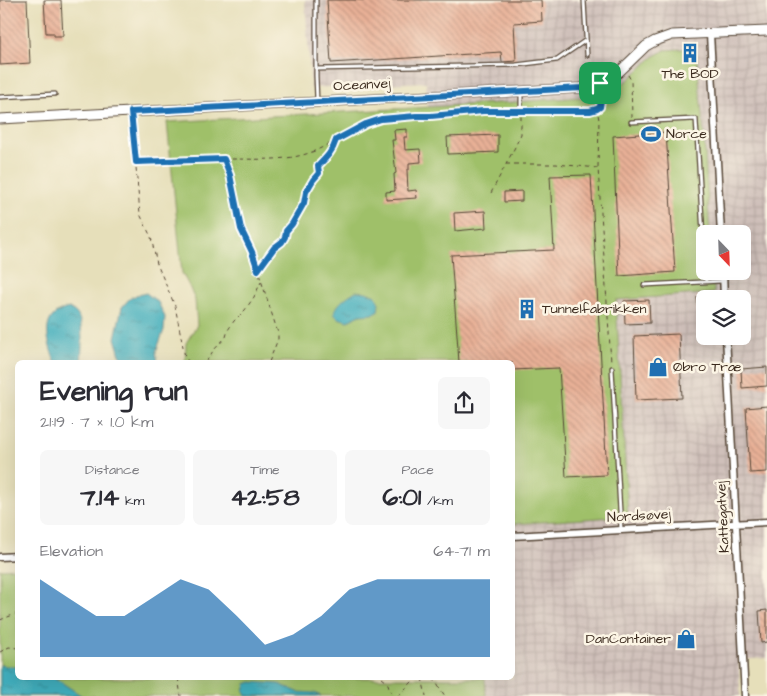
<!DOCTYPE html>
<html lang="en">
<head>
<meta charset="utf-8">
<style>
  :root { --surface:#fff; --page:#f7f7f7; --text:#2b2b33; --muted:#7c7c81; --accent:#1f6fb2 }
  body { margin:0; font-family:"Architects Daughter",sans-serif; background:var(--page); color:var(--text); height:100vh; display:flex; flex-direction:column; font-size:19px; white-space:nowrap }
  * { box-sizing:border-box; margin:0 }
  p { font-size:16px; color:var(--muted) }
  .icon { flex:none; width:28px; height:28px; fill:none; stroke:currentColor; stroke-width:2; stroke-linecap:round; stroke-linejoin:round }
  .map { position:relative; flex:1; overflow:hidden }
  .drawer { position:absolute; left:15px; top:360px; width:500px; height:320px; display:flex; flex-direction:column; background:var(--surface); border-radius:8px; box-shadow:0 5px 20px #0002 }
  .drawer>* { flex:none }
  .needle { width:32px; rotate:157deg }
  .buttons { position:absolute; left:696px; top:225px; display:grid; gap:10px }
  .buttons a { display:grid; place-items:center; width:55px; height:55px; border-radius:8px; background:var(--surface); box-shadow:0 5px 20px #0002; font-size:25px }
  .pin { position:absolute; display:grid; place-items:center; width:42px; height:42px; color:#fff; margin:-21px; border-radius:10px; box-shadow:0 2px 8px #0006 }
  .round { display:grid; place-items:center; flex:none; width:52px; height:52px; border-radius:8px; background:var(--page) }
  .overview { display:flex; align-items:center; justify-content:space-between; height:85px; padding:0 25px }
  h1 { font-size:28px; font-weight:800; line-height:38px }
  .figures { display:grid; grid-template-columns:repeat(3,1fr); gap:8px; height:85px; padding:5px 25px }
  .figures div { display:grid; align-content:center; border-radius:8px; background:var(--page); text-align:center }
  .figures b { font-size:25px; font-weight:800 }
  .figures small { font-size:14px; font-weight:400 }
  .figures p { font-size:14px }
  .chart { height:140px; padding:10px 25px }
  .chart p { display:flex; justify-content:space-between }
  .chart svg { width:100%; height:90px; margin-top:5px; fill:var(--accent); opacity:.7 }
  .map>svg:first-child { display:block }
  .industrial { fill:url(#industrial-grid); fill-rule:evenodd }
  .grass { fill:#9fc069; stroke:#6d7544 }
  .water { fill:url(#water-ripples); stroke:#3d6c6d }
  .building { fill:url(#building-back-hatch) }
  .lines { fill:none; stroke-linecap:round; stroke-linejoin:round }
  .lane-casing { stroke:#554535; stroke-width:5.5 }
  .street-casing { stroke:#554535; stroke-width:9 }
  .secondary-casing { stroke:#554535; stroke-width:11 }
  .path { stroke:#554535; stroke-width:1; stroke-dasharray:4 4; stroke-linecap:butt }
  .lane { stroke:#fff; stroke-width:3 }
  .street { stroke:#fff; stroke-width:6 }
  .secondary { stroke:#fff; stroke-width:9 }
  .route-casing { stroke:#fff; stroke-width:10 }
  .route { stroke:#1f6fb2; stroke-width:6 }
  .labels { text-anchor:middle; dominant-baseline:central; stroke-width:5; stroke-linejoin:round; paint-order:stroke }
  .poi-label { font-size:14px; fill:#3b2a1e; stroke:#fcf5e5; text-anchor:start }
  .street-label { font-size:14px; fill:#3b2a1e; stroke:#fcf5e5 }
</style>
</head>
<body>
<div class="map">
<svg width="767" height="696" viewBox="0 0 767 696">
  <defs>
    <pattern id="industrial-grid" width="8" height="8" patternUnits="userSpaceOnUse" patternTransform="scale(1.25)"><rect width="8" height="8" fill="#cfc0ba"/><path d="M0 4h8M4 0v8" fill="none" stroke="#b3a59f"/></pattern>
    <pattern id="water-ripples" width="26" height="14" patternUnits="userSpaceOnUse" patternTransform="scale(1.25)"><rect width="26" height="14" fill="#3fadbc"/><path d="M2 4q2-2 4 0t4 0M15 11q2-2 4 0t4 0" fill="none" stroke="#368d98"/></pattern>
    <pattern id="building-back-hatch" width="6" height="6" patternUnits="userSpaceOnUse" patternTransform="scale(1.25)"><rect width="6" height="6" fill="#e9b197"/><path d="M-1 5l2 2M0 0l6 6M5-1l2 2" fill="none" stroke="#be907b"/></pattern>
  </defs>
  <rect width="100%" height="100%" fill="#fcf5e5"/>
  <filter id="ink" filterUnits="userSpaceOnUse"><feTurbulence type="fractalNoise" baseFrequency=".02" numOctaves="2"/><feDisplacementMap in="SourceGraphic" scale="10" xChannelSelector="R" yChannelSelector="G"/><feConvolveMatrix kernelMatrix="1 2 1 2 8 2 1 2 1" color-interpolation-filters="sRGB"/></filter>
  <filter id="wash" filterUnits="userSpaceOnUse"><feTurbulence type="fractalNoise" baseFrequency=".0096" numOctaves="4" result="noise"/><feDisplacementMap in="SourceGraphic" scale="20" xChannelSelector="R" yChannelSelector="G"/><feGaussianBlur stdDeviation="1.12" result="paint"/><feColorMatrix in="noise" values="0 0 0 0 0 0 0 0 0 0 0 0 0 0 0 0 0 1.4 0 .05"/><feComposite in="paint" operator="in"/></filter>
  <g filter="url(#wash)">
    <rect width="100%" height="100%" fill="#e6dfba"/>
    <path class="industrial" d="M305 0H767V658L739 660 740 696H486L485 678H512V362L428 113 426 82 311 88ZM705 234H742V271H705ZM705 299H742V336H705Z"/>
    <path class="grass" d="M696 48 704 137 710 234H705V271H713L714 293 616 300 628 516 513 524 512 362H185L186 343 197 325 195 300 189 286 182 273 167 122 517 102 596 96 612 91 628 80 652 58 665 50Z
      M17 568 18 678H485L486 696H0V569Z"/>
    <path class="water" d="M356 291 366 292 376 296 379 303 378 311 373 314 360 315 348 321 338 318 334 314C337 303 346 297 356 291Z
      M146 293 158 302 165 317 164 330 156 352 158 362H122L115 338 122 307 131 297Z
      M69 308C72 310 74 311 76 313 84 321 82 351 81 362H55C47 341 39 314 69 308Z
      M0 665 13 667H17L18 678H55L82 696H0Z
      M251 682 279 684 298 692 315 693 321 696H246L244 690 246 684Z"/>
    <g id="blocks">
      <path class="building" d="M0 0H27L30 63 0 65Z
        M44 0H61L63 36H54V33H46Z
        M327 0H541L542 21 514 23 516 61 502 62 501 52 331 63Z
        M407 129V137H404L405 150 420 149 421 162 409 163V170H407L408 191 416 190 417 198 386 200V192L395 191 394 174 396 173 392 140H395L394 130Z
        M666 132 675 272 619 276 613 136Z
        M498 135V152L448 154 447 137Z
        M591 175 607 475 566 477 559 368 512 370V362H459L451 255 554 250 550 176Z
        M522 191V201L504 202V192Z
        M485 211 486 228 455 231 454 213Z
        M705 296V315H698L697 297Z
        M649 300 650 323 625 324 624 301Z
        M679 334 682 398 636 400 634 336Z
        M767 367V386L742 388 741 369Z
        M767 406V472L750 473 746 408Z
        M767 610V642L761 643 759 611Z"/>
    </g>
  </g>
  <g filter="url(#ink)">
    <use href="#blocks" fill-opacity="0" stroke="#554535" stroke-width="1"/>
    <g class="lines">
      <defs>
        <path id="lane" d="M316 0V76L317 101
          M584 0 587 55
          M316 69 516 65 557 60 586 40
          M521 93V110
          M0 97 55 94
          M631 122 696 119 705 268
          M351 131 366 124 381 119 400 117 431 116 483 111H590L597 109 600 107 601 100 600 83
          M705 271 706 282
          M644 285 722 281
          M612 368 621 529"/>
        <path id="street" d="M710 34 721 234
          M723 271 724 299
          M726 336 745 696
          M512 536 767 522
          M0 557 18 556"/>
        <path id="secondary" d="M0 119 581 88 605 81 619 72 646 46 655 41 672 35 767 31"/>
      </defs>
      <use href="#lane" class="lane-casing"/>
      <use href="#street" class="street-casing"/>
      <use href="#secondary" class="secondary-casing"/>
      <path class="path" d="M628 75 631 80 632 117
        M132 120 140 214 151 237 157 264 175 306 185 357 189 362
        M225 160 230 175 241 229 252 252 278 333V339L269 362
        M136 161C168 160 200 159 233 159 256 159 283 161 306 154 320 150 334 141 347 133
        M506 164H556L598 168 611 362
        M598 167 599 120 598 114
        M491 193 514 149 521 134V116
        M259 269 275 248 282 242 285 237 286 231 292 224 304 203 306 192 313 180 319 173 318 166 334 147 336 141
        M206 362 213 351 226 337 228 330 234 321 245 310 254 297 261 282
        M0 620 18 613
        M0 652 9 647 18 648
        M178 678 181 696
        M382 678 387 682 393 696
        M422 678 426 696
        M433 678 445 696
        M398 696 416 678"/>
      <use href="#lane" class="lane"/>
      <use href="#street" class="street"/>
      <use href="#secondary" class="secondary"/>
    </g>
  </g>
  <g class="lines" filter="url(#ink)">
    <defs>
      <path id="route" d="M600 83 601 100 600 107 597 109 590 111H483L431 116H416L381 119 366 124 336 140C333 151 326 158 318 166L319 173 313 180 306 192 304 203 292 224 286 231 285 237 282 242 274 248 258 270 252 252 241 229 230 175 224 159 136 162 131 112 582 88Z"/>
    </defs>
    <use href="#route" class="route-casing"/>
    <use href="#route" class="route"/>
  </g>
  <defs>
    <symbol id="building-bare" viewBox="-9 -9 18 18"><path d="M-4-6H4V6H1V3H-1V6H-4ZM-2.5-4.3h1.7v1.8h-1.7ZM.8-4.3h1.7v1.8H.8ZM-2.5-1h1.7V.8h-1.7ZM.8-1h1.7V.8H.8Z" fill="#1f6fb2" stroke="#fcf5e5" stroke-width="2.5" paint-order="stroke"/></symbol>
    <symbol id="stadium-bare" viewBox="-9 -9 18 18"><path d="M0-5a6.5 5 0 1 0 0 10a6.5 5 0 1 0 0-10ZM-3.5-1.8h7v3.6h-7Z" fill="#1f6fb2" stroke="#fcf5e5" stroke-width="2.5" paint-order="stroke"/></symbol>
    <symbol id="shop-bare" viewBox="-9 -9 18 18"><path d="M-5-2.5h2.3a2.7 3.5 0 0 1 5.4 0H5L5.5 6h-11ZM-1.5-2.5h3a1.5 2.3 0 0 0-3 0Z" fill="#1f6fb2" stroke="#fcf5e5" stroke-width="2.5" paint-order="stroke"/></symbol>
  </defs>
  <g fill-rule="evenodd">
    <use href="#building-bare" x="676" y="39" width="28" height="28"/>
    <use href="#stadium-bare" x="637" y="120" width="28" height="28"/>
    <use href="#building-bare" x="513" y="295" width="28" height="28"/>
    <use href="#shop-bare" x="644" y="353" width="28" height="28"/>
    <use href="#shop-bare" x="672" y="625" width="28" height="28"/>
  </g>
  <g class="labels">
    <g class="poi-label">
      <text x="690" y="74" text-anchor="middle">The BOD</text>
      <text x="666" y="134">Norce</text>
      <text x="542" y="309">Tunnelfabrikken</text>
      <text x="673" y="367">Øbro Træ</text>
      <text x="671" y="639" text-anchor="end">DanContainer</text>
    </g>
    <g class="street-label">
      <text transform="translate(362 85) rotate(-3)">Oceanvej</text>
      <text transform="translate(639 516) rotate(-3)">Nordsøvej</text>
      <text transform="translate(723 517) rotate(-93)">Kattegatvej</text>
    </g>
  </g>
</svg>
<div class="buttons">
<a><svg class="needle" viewBox="-14 -14 28 28"><path d="M0-13l5 13h-10z" fill="#e53935"/><path d="M0 13l5-13h-10z" fill="#7c7c81"/></svg></a>
<a><svg class="icon" aria-label="layers" viewBox="0 0 24 24"><path d="M12 4l9 5-9 5-9-5zM3 14l9 5 9-5"/></svg></a>
</div>
<div class="pin" style="left:600px;top:83px;background:#1e9e55"><svg class="icon" aria-label="arrive" viewBox="0 0 24 24"><path d="M6 21V4h12l-3 4 3 4H6"/></svg></div>
<section class="drawer">
<div class="overview"><div><h1>Evening run</h1><p>21:19 · 7 × 1.0 km</p></div><a class="round"><svg class="icon" aria-label="share" viewBox="0 0 24 24"><path d="M12 15V3M7 8l5-5 5 5M5 13v7h14v-7"/></svg></a></div>
<div class="figures">
<div><p>Distance</p><b>7.14<small> km</small></b></div>
<div><p>Time</p><b>42:58</b></div>
<div><p>Pace</p><b>6:01<small> /km</small></b></div>
</div>
<div class="chart"><p><span>Elevation</span>64–71 m</p>
<svg viewBox="0 0 160 44" preserveAspectRatio="none"><path d="M0 44V6L10 15L20 24L30 24L40 15L50 6L60 11L70 24L80 38L90 33L100 24L110 11L120 6L130 6L140 6L150 6L160 6V44z"/></svg>
</div>
</section>
</div>
</body>
</html>
